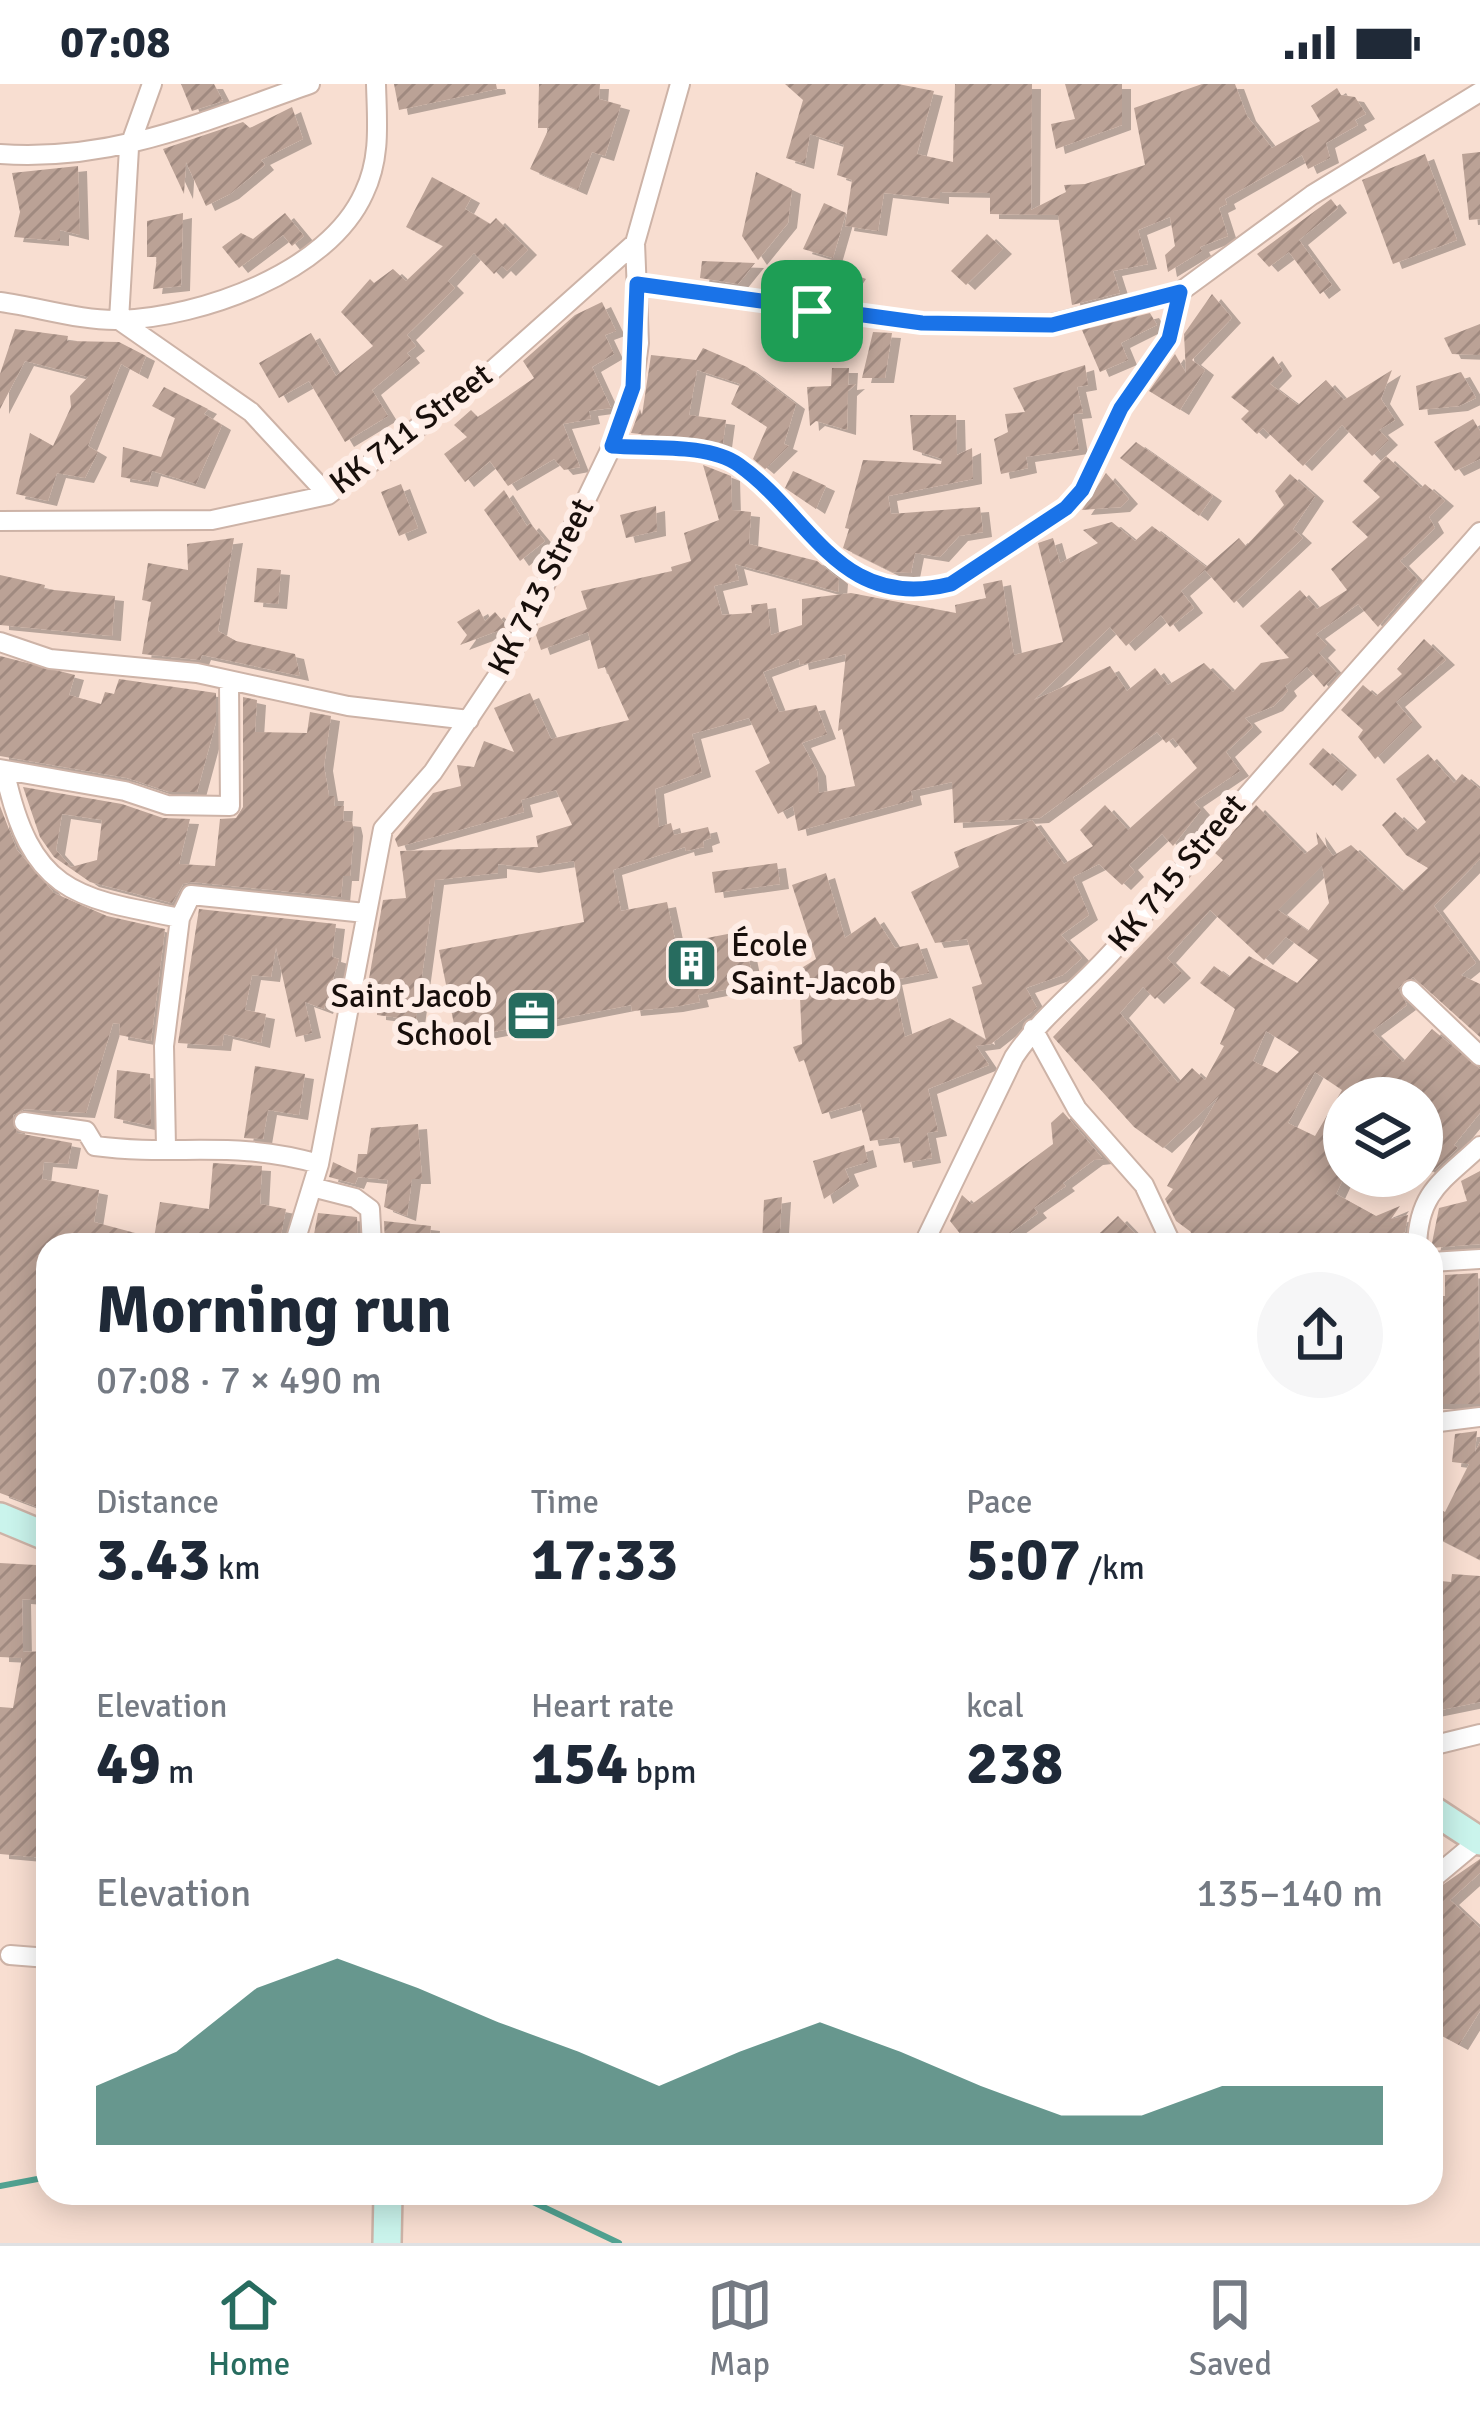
<!DOCTYPE html>
<html lang="en">
<head>
<meta charset="utf-8">
<style>
  :root { --surface:#fff; --page:#f6f6f7; --text:#1f2937; --muted:#747a83; --line:#e0e1e3; --accent:#276c5f }
  body { margin:0; font-family:Signika,sans-serif; background:var(--page); color:var(--text); height:100vh; display:flex; flex-direction:column; font-size:45px; white-space:nowrap }
  * { box-sizing:border-box; margin:0 }
  p { font-size:39px; color:var(--muted) }
  .icon { flex:none; width:66px; height:66px; fill:none; stroke:currentColor; stroke-width:2; stroke-linecap:round; stroke-linejoin:round }
  .map { position:relative; flex:1; overflow:hidden }
  .sheet { position:absolute; left:36px; top:1149px; width:1407px; height:972px; display:flex; flex-direction:column; background:var(--surface); border-radius:36px; box-shadow:0 6px 30px #0003 }
  .sheet>* { flex:none }
  .controls { position:absolute; left:1323px; top:993px; display:grid; gap:24px }
  .controls a { display:grid; place-items:center; width:120px; height:120px; border-radius:50%; background:var(--surface); box-shadow:0 6px 30px #0003; font-size:60px }
  .pin { position:absolute; display:grid; place-items:center; width:102px; height:102px; color:#fff; margin:-51px; border-radius:24px; box-shadow:0 6px 18px #0006 }
  .round { display:grid; place-items:center; flex:none; width:126px; height:126px; border-radius:63px; background:var(--page) }
  .overview { display:flex; align-items:center; justify-content:space-between; height:204px; padding:0 60px }
  h1 { font-size:66px; font-weight:700; line-height:90px }
  .figures { display:grid; grid-template-columns:repeat(3,1fr); gap:18px; height:204px; padding:12px 60px }
  .figures div { display:grid; align-content:center }
  .figures b { font-size:60px; font-weight:700 }
  .figures small { font-size:33px; font-weight:400 }
  .figures p { font-size:33px }
  .chart { height:336px; padding:24px 60px }
  .chart p { display:flex; justify-content:space-between }
  .chart svg { width:100%; height:216px; margin-top:12px; fill:var(--accent); opacity:.7 }
  .status { display:flex; justify-content:space-between; align-items:center; height:84px; padding:0 60px; background:var(--surface); direction:ltr }
  .status svg { height:33px; fill:currentColor }
  .dock { display:flex; justify-content:space-around; align-items:center; height:168px; border-top:3px solid var(--line); background:var(--surface); font-size:33px; color:var(--muted) }
  .dock a { display:grid; justify-items:center; gap:6px }
  .dock .current { color:var(--accent) }
  .map>svg:first-child { display:block }
  .lines { fill:none; stroke-linecap:round; stroke-linejoin:round }
  .stream { stroke:#51a291; stroke-width:6 }
  .building { fill:url(#building-hatch); fill-rule:evenodd; filter:url(#shadow) }
  .street-casing { stroke:#cdb3a7; stroke-width:22 }
  .secondary-casing { stroke:#cdb3a7; stroke-width:32 }
  .street { stroke:#fff; stroke-width:18 }
  .secondary { stroke:#caf4ec; stroke-width:27 }
  .route-casing { stroke:#fff; stroke-width:24 }
  .route { stroke:#1a73e8; stroke-width:15 }
  .labels { text-anchor:middle; dominant-baseline:central; stroke-width:12; stroke-linejoin:round; paint-order:stroke }
  .street-label { font-size:33px; fill:#180f0b; stroke:#feede6 }
  .poi-label { font-size:33px; fill:#180f0b; stroke:#feede6; text-anchor:start }
</style>
</head>
<body>
<div class="status"><b>07:08</b><svg viewBox="0 0 49 12"><path d="M0 12V9h3v3zM5 12V6h3v6zM10 12V3h3v9zM15 12V0h3v12zM26 1h20v11H26zM47 4h2v5h-2z"/></svg></div>
<div class="map">
<svg width="1480" height="2159" viewBox="0 0 1480 2159">
  <defs>
    <pattern id="building-hatch" width="6" height="6" patternUnits="userSpaceOnUse" patternTransform="scale(3)"><rect width="6" height="6" fill="#bba296"/><path d="M-1 1l2-2M0 6l6-6M5 7l2-2" fill="none" stroke="#a08a80"/></pattern>
    <filter id="shadow"><feDropShadow dx="9" dy="5" stdDeviation="0" flood-color="#0004"/></filter>
  </defs>
  <rect width="100%" height="100%" fill="#f8ded1"/>
  <g class="lines">
    <path class="stream" d="M0 2102 48 2093
      M514 2109 619 2159"/>
  </g>
  <path class="building" d="M181 0H214L223 17 192 27Z
    M394 0H496L497 5 399 26Z
    M539 0H600L599 15 621 21 605 72 592 68 578 106 530 85 549 44H538Z
    M785 0H898L934 7 917 70 953 78 955 0H1032L1031 126 1066 108 1064 101 1085 100 1145 81 1134 24 1202 0H1235L1247 32 1272 64 1320 37 1311 22 1337 4 1341 11 1355 13 1366 30 1355 36 1358 41 1326 59 1330 74 1308 85 1302 71 1225 115 1227 120 1219 124 1228 152 1200 163 1202 167 1168 188 1165 171 1175 162 1170 133 1138 146 1148 180 1113 187 1120 209 1072 221 1058 131 990 130V109L940 108V115L884 109 878 147 845 142 852 96 837 91 844 61 810 50 805 80 786 74 803 16Z
    M1065 0H1122V41L1056 65 1051 40 1075 35Z
    M292 23 303 55 261 76 265 81 230 110 206 122 186 78 184 110 163 65 243 38 250 44Z
    M1480 68V135L1469 136 1462 70Z
    M1425 70 1457 156 1393 180 1362 96Z
    M78 82 80 151 60 146V157L14 153 20 128 12 89Z
    M756 88 792 105 788 139 758 176 742 152Z
    M432 93 471 114 465 125 490 140 496 134 528 166 507 187 502 182 494 190 474 169 448 197 455 204 407 251 416 262 407 269 411 274 372 306 388 332 345 358 309 297 279 314 259 279 311 249 336 292 373 262 341 228 370 195 374 199 393 185 406 197 443 162 406 143Z
    M1331 115 1338 124 1299 156 1332 201 1320 210 1289 168 1269 183 1257 170Z
    M824 119 846 129 833 174 803 165Z
    M183 129 181 202 153 205 157 173H147V137Z
    M285 129 304 152 292 162 283 151 239 184 222 163 241 149 253 155Z
    M987 150 1003 165 966 201 951 187Z
    M823 176 857 190 845 208 834 206 830 213 809 203Z
    M702 177 755 179 738 200 700 194Z
    M1212 210 1232 234 1192 276 1205 286 1180 326 1149 307 1175 270 1186 289 1184 250Z
    M602 218 616 247 605 251 614 270 592 283 611 324 589 327 591 335 563 340 580 383 564 386 554 375 508 402 490 377 465 398 444 370 467 353 454 341 471 326 478 333 534 294 523 277 575 231Z
    M1150 229 1157 241 1121 259 1128 276 1100 288 1082 246Z
    M1480 240V271L1452 270 1444 254Z
    M15 245 68 252 67 257 119 258 146 272 139 290 121 280 88 362 98 368 85 394 57 389 48 417 16 410 30 349 53 362 71 323 70 312 88 293 25 277 0 325V290Z
    M873 248 892 249 885 294H862Z
    M703 264 747 283 796 320 784 360 789 362 765 385 753 375 767 343 731 320 740 300 697 286 689 331 726 336 723 359 631 349 640 325 642 331 651 271 696 276Z
    M1273 272 1283 287 1270 300 1298 321 1326 296 1344 316 1392 286 1381 315 1395 336 1379 346 1389 356 1372 372 1342 341 1303 382 1263 344 1257 350 1241 335 1249 327 1231 313Z
    M1085 281 1088 301 1077 303 1083 329 1073 330 1079 365 1026 373 1028 384 1001 390 994 355 1008 348 1005 330 1025 328 1013 304Z
    M832 284H849L848 301 856 300 848 307 847 346 816 337 810 342 807 303 831 302Z
    M1461 288 1476 314 1459 322 1419 326 1416 302Z
    M164 303 208 325 204 330 222 341 196 400 152 387 149 398 121 393 123 363 161 373 175 334 152 322Z
    M910 331H956L957 371 972 364 973 395 888 412 891 430 980 423 983 448 959 452 940 473 915 469 911 489 892 488 843 464 849 445 845 444 863 376 941 380 942 375 913 366Z
    M1473 335 1480 347V375L1455 387 1434 358Z
    M1136 358 1213 412 1199 432 1120 374Z
    M1386 372 1421 404 1425 400 1445 417 1429 433 1435 444 1400 477 1418 496 1378 543 1358 520 1316 550 1327 561 1319 569 1337 589 1324 603 1307 583 1285 602 1288 607 1274 622 1245 634 1253 643 1226 668 1240 687 1194 718 1201 726 1173 762 1162 750 1129 781 1135 788 1122 801 1099 780 1073 793 1089 831 1061 851 1082 874 1063 891 1026 904 1037 924 991 960 976 962 989 981 928 1005 938 1047 927 1049 932 1074 904 1079 899 1053 870 1057 860 1019 822 1030 804 976 799 978 793 963 802 960 800 913 792 914V890L816 875 792 801 826 789 845 854 875 833 895 864 918 859 929 889 893 896 905 953 950 934 986 956 972 903 982 900 967 855 935 859 911 808 959 783 954 768 1032 736 1064 780 1093 762 1080 746 1105 721 1128 746 1197 684 1173 654 1166 659 1157 648 1040 734 954 739 952 698 911 707 913 716 798 747 793 722 778 730 755 687 770 679 749 634 692 650 702 688 655 705 659 743 671 739 674 751 708 743 711 754 703 757 704 763 686 767 685 763 613 786 621 827 667 818 676 860 743 847 754 900 698 911 700 918 674 923 632 927 631 921 457 955 439 866 584 838 574 777 530 784 498 780V789L435 796 416 936 377 931V919L365 917 383 816 406 814 400 767 538 763 536 752 572 741 556 706 521 716 524 728 398 763 395 755 433 709 461 702 457 681 474 683 484 657 514 668 494 624 530 609 551 655 629 636 605 583 598 585 588 548 541 566 536 551 539 544 587 525 581 507 672 487 671 483 691 477 684 449 719 436 703 381 731 392 732 426 751 428 749 460 817 477 839 495 838 508 735 480 739 496 714 502 722 531 752 529 751 521 767 519 771 551 802 541V515L851 509 956 529 955 521 986 514 983 500 1002 496 1014 571 1063 558 1038 459 1053 454 1060 479 1098 459 1083 446 1112 438 1135 457 1152 442 1206 483 1239 454 1246 462 1284 421 1275 407 1290 390 1315 412 1293 445 1303 454 1234 519 1205 486 1181 507 1194 524 1170 543 1161 531 1126 562 1110 543 1034 616 1110 582 1127 607 1155 584 1168 601 1204 579 1233 608 1261 579 1289 574 1260 542 1300 506 1317 525 1347 506 1331 485 1368 453 1352 438 1380 413 1363 397ZM846 570 838 647 842 645 855 702 819 709 817 687 802 659 827 650 816 621 779 628 763 588 799 575 800 581Z
    M793 387 826 402 816 425 785 404Z
    M1106 389 1129 415 1121 423 1082 426Z
    M401 400 418 444 399 452 381 408Z
    M504 406 527 442 530 439 545 457 520 477 484 426Z
    M656 422 657 447 626 454 620 431Z
    M234 454 218 547 236 557 295 570 300 592 202 571 200 576 142 570 151 518 142 516 148 479 188 486 187 460Z
    M257 484 281 486 278 520 254 518Z
    M0 491 45 501 44 505 115 512 112 552 0 541Z
    M479 525 485 537 495 528 508 543 460 561 467 551 457 538Z
    M1424 555 1446 576 1396 618 1413 638 1375 675 1358 653 1363 646 1341 626 1363 601 1376 612 1402 590 1397 585Z
    M0 572 75 591 69 611 101 620 105 608 114 610 119 595 216 609V638L197 708H169L127 694 0 672Z
    M243 613 257 616 255 648 307 649 310 628 331 632 324 682 329 712H335L334 722H344L343 737 352 738 354 747 350 792H343L341 813 192 798 183 800 172 819 90 798 54 773 40 753 23 703 122 720 163 734 190 735 179 780 215 782 220 735 236 734 243 723ZM62 730 102 736 97 776 71 783 56 766Z
    M1323 664 1348 686 1333 702 1309 680Z
    M1428 670 1454 699 1462 690 1480 705V775L1434 822 1476 879 1461 891 1480 900V953L1413 893 1398 904 1407 921 1372 947 1403 978 1432 945 1480 985V1029L1454 1061 1458 1064 1432 1088 1422 1081V1014H1344V1093L1336 1110 1376 1132 1400 1122 1391 1135 1408 1131 1405 1148 1373 1161H1185L1191 1148 1176 1137 1165 1115 1173 1105 1167 1102 1219 1012 1163 1064 1134 1043 1053 953 1223 776 1215 769 1256 721 1305 770 1318 760 1316 748 1333 772 1351 761 1402 808 1428 784 1406 771 1382 741 1395 728 1416 747 1426 738 1396 695ZM1322 782 1329 819 1308 847 1278 826ZM1210 826 1264 876 1286 853 1318 876 1297 899 1249 872 1229 893 1214 882 1200 899 1235 925 1220 960 1224 962 1205 996 1192 984 1178 999 1120 929 1143 903 1155 915 1182 889 1167 874ZM1266 947 1299 968 1277 989 1253 977ZM1315 988 1342 1006 1315 1052 1288 1039Z
    M0 722 17 766 54 809 107 832 165 845 151 957 119 951 120 940 113 939 86 1029 25 1025 13 1031 17 1049 72 1059 68 1080 44 1078 42 1095 99 1106 94 1138 154 1154 160 1118 209 1125 213 1079 262 1082 260 1120 286 1125 279 1161H48V1404L40 1424 0 1409Z
    M777 779 780 800 715 809 712 788Z
    M199 825 336 840 332 873 339 875 324 925 305 918 312 949 296 953 276 863 271 893 252 891 245 926 266 930 261 959 224 950 222 962 178 959Z
    M255 982 305 990 299 1031 268 1026 263 1055 244 1054Z
    M117 986 150 990 151 1042 114 1034Z
    M1063 1028 1103 1075 1094 1076 1063 1099 1066 1102 1034 1124 1038 1129 994 1161H969L950 1137 962 1111 972 1120 1053 1060 1051 1039Z
    M418 1040 422 1095H412L407 1132 384 1123 388 1096 358 1093 355 1100 329 1093 333 1078 356 1089 358 1070H367L371 1044Z
    M864 1061 868 1078 845 1085 850 1097 824 1115 813 1077Z
    M1480 1087V1160L1431 1164 1439 1124 1467 1117 1461 1097Z
    M782 1113 779 1161H762L764 1116Z
    M318 1129 357 1133 358 1161H312Z
    M1118 1132 1146 1161H1086L1101 1148Z
    M384 1137 431 1142 429 1161H385Z
    M1478 1189 1480 1320H1431V1212H1445V1191Z
    M1477 1347 1475 1368 1480 1358V1476L1431 1451 1436 1423 1445 1428 1469 1380 1452 1378 1455 1350Z
    M0 1479 36 1481V1516L22 1515 23 1568 48 1567 45 1774 0 1770V1623L13 1624 22 1574 0 1573Z
    M1452 1490 1480 1492V1618L1431 1628V1496L1451 1498Z
    M1480 1775V1789L1450 1816 1480 1844V1927L1459 1961 1431 1946V1809Z"/>
  <g class="lines">
    <defs>
      <path id="street" d="M152 0 129 64 119 236 251 328 328 411
        M0 70C114 78 204 37 310 0
        M637 200 922 239 1052 240 1180 208
        M0 218C38 223 81 237 119 236 201 233 328 189 364 109 381 74 377 38 376 0
        M612 362 633 303 639 259 635 159 680 0
        M0 437 212 436 328 411 486 292 635 159
        M0 558 50 575 197 589 348 622 469 636
        M0 685 125 707 167 721 230 722 229 599
        M5 689C31 808 74 814 180 834L164 962 166 1063
        M180 834 191 811 365 829
        M1411 906 1480 972
        M1033 945 1077 1025 1144 1101 1172 1161
        M24 1038 86 1047 95 1062C177 1073 232 1055 319 1080
        M312 1103 355 1114 370 1125 372 1161
        M294 1161 319 1080 383 745 433 688 510 573 612 362C648 365 709 359 739 381 812 433 838 528 951 500L1066 424 1083 406 1121 324 1169 255 1180 208 1312 111 1480 8
        M923 1161 1014 973C1043 930 1085 900 1119 860 1236 720 1359 586 1480 448
        M1417 1161C1419 1107 1443 1097 1480 1062
        M1431 1178 1480 1175
        M1431 1339 1480 1333
        M1431 1662 1480 1650
        M1431 1796 1479 1756
        M10 1871 48 1874"/>
      <path id="secondary" d="M0 1433 48 1453
        M1431 1725 1480 1757
        M387 2159 388 2109"/>
    </defs>
    <use href="#street" class="street-casing"/>
    <use href="#secondary" class="secondary-casing"/>
    <use href="#street" class="street"/>
    <use href="#secondary" class="secondary"/>
  </g>
  <g class="lines">
    <defs>
      <path id="route" d="M637 200 922 239 1052 241 1180 208 1169 255 1121 324 1082 406 1066 424 951 500C839 528 812 433 739 381 709 359 648 365 612 362L633 303Z"/>
    </defs>
    <use href="#route" class="route-casing"/>
    <use href="#route" class="route"/>
  </g>
  <defs>
    <symbol id="building-square" viewBox="-11 -11 22 22"><rect x="-9" y="-9" width="18" height="18" rx="4" fill="#276c5f" stroke="#feede6"/><path d="M-4-6H4V6H1V3H-1V6H-4ZM-2.5-4.3h1.7v1.8h-1.7ZM.8-4.3h1.7v1.8H.8ZM-2.5-1h1.7V.8h-1.7ZM.8-1h1.7V.8H.8Z" fill="#fff"/></symbol>
    <symbol id="office-square" viewBox="-11 -11 22 22"><rect x="-9" y="-9" width="18" height="18" rx="4" fill="#276c5f" stroke="#feede6"/><path d="M-6-3h4V-5.5h4V-3h4V5H-6ZM-1-4.5V-3h2v-1.5ZM-6 0V1H6V0Z" fill="#fff"/></symbol>
  </defs>
  <g fill-rule="evenodd">
    <use href="#building-square" x="662" y="850" width="59" height="59"/>
    <use href="#office-square" x="502" y="902" width="59" height="59"/>
  </g>
  <g class="labels">
    <g class="street-label">
      <text transform="translate(411 345) rotate(-37)">KK 711 Street</text>
      <text transform="translate(541 503) rotate(-63)">KK 713 Street</text>
      <text transform="translate(1177 789) rotate(-50)">KK 715 Street</text>
    </g>
    <g class="poi-label">
      <text x="731" y="861">École<tspan x="731" dy="38">Saint-Jacob</tspan></text>
      <text x="492" y="912" text-anchor="end">Saint Jacob<tspan x="492" dy="38">School</tspan></text>
    </g>
  </g>
</svg>
<div class="controls">
<a><svg class="icon" aria-label="layers" viewBox="0 0 24 24"><path d="M12 4l9 5-9 5-9-5zM3 14l9 5 9-5"/></svg></a>
</div>
<div class="pin" style="left:812px;top:227px;background:#1e9e55"><svg class="icon" aria-label="arrive" viewBox="0 0 24 24"><path d="M6 21V4h12l-3 4 3 4H6"/></svg></div>
<section class="sheet">
<div class="overview"><div><h1>Morning run</h1><p>07:08 · 7 × 490 m</p></div><a class="round"><svg class="icon" aria-label="share" viewBox="0 0 24 24"><path d="M12 15V3M7 8l5-5 5 5M5 13v7h14v-7"/></svg></a></div>
<div class="figures">
<div><p>Distance</p><b>3.43<small> km</small></b></div>
<div><p>Time</p><b>17:33</b></div>
<div><p>Pace</p><b>5:07<small> /km</small></b></div>
</div>
<div class="figures">
<div><p>Elevation</p><b>49<small> m</small></b></div>
<div><p>Heart rate</p><b>154<small> bpm</small></b></div>
<div><p>kcal</p><b>238</b></div>
</div>
<div class="chart"><p><span>Elevation</span>135–140 m</p>
<svg viewBox="0 0 160 44" preserveAspectRatio="none"><path d="M0 44V32L10 25L20 12L30 6L40 12L50 19L60 25L70 32L80 25L90 19L100 25L110 32L120 38L130 38L140 32L150 32L160 32V44z"/></svg>
</div>
</section>
</div>
<nav class="dock">
<a class="current"><svg class="icon" aria-label="home" viewBox="0 0 24 24"><path d="M3 11l9-7 9 7M6 9v11h12V9"/></svg>Home</a>
<a><svg class="icon" aria-label="map" viewBox="0 0 24 24"><path d="M3 6l6-2 6 2 6-2v14l-6 2-6-2-6 2zM9 4v14M15 6v14"/></svg>Map</a>
<a><svg class="icon" aria-label="saved" viewBox="0 0 24 24"><path d="M7 4h10v16l-5-4-5 4z"/></svg>Saved</a>
</nav>
</body>
</html>
